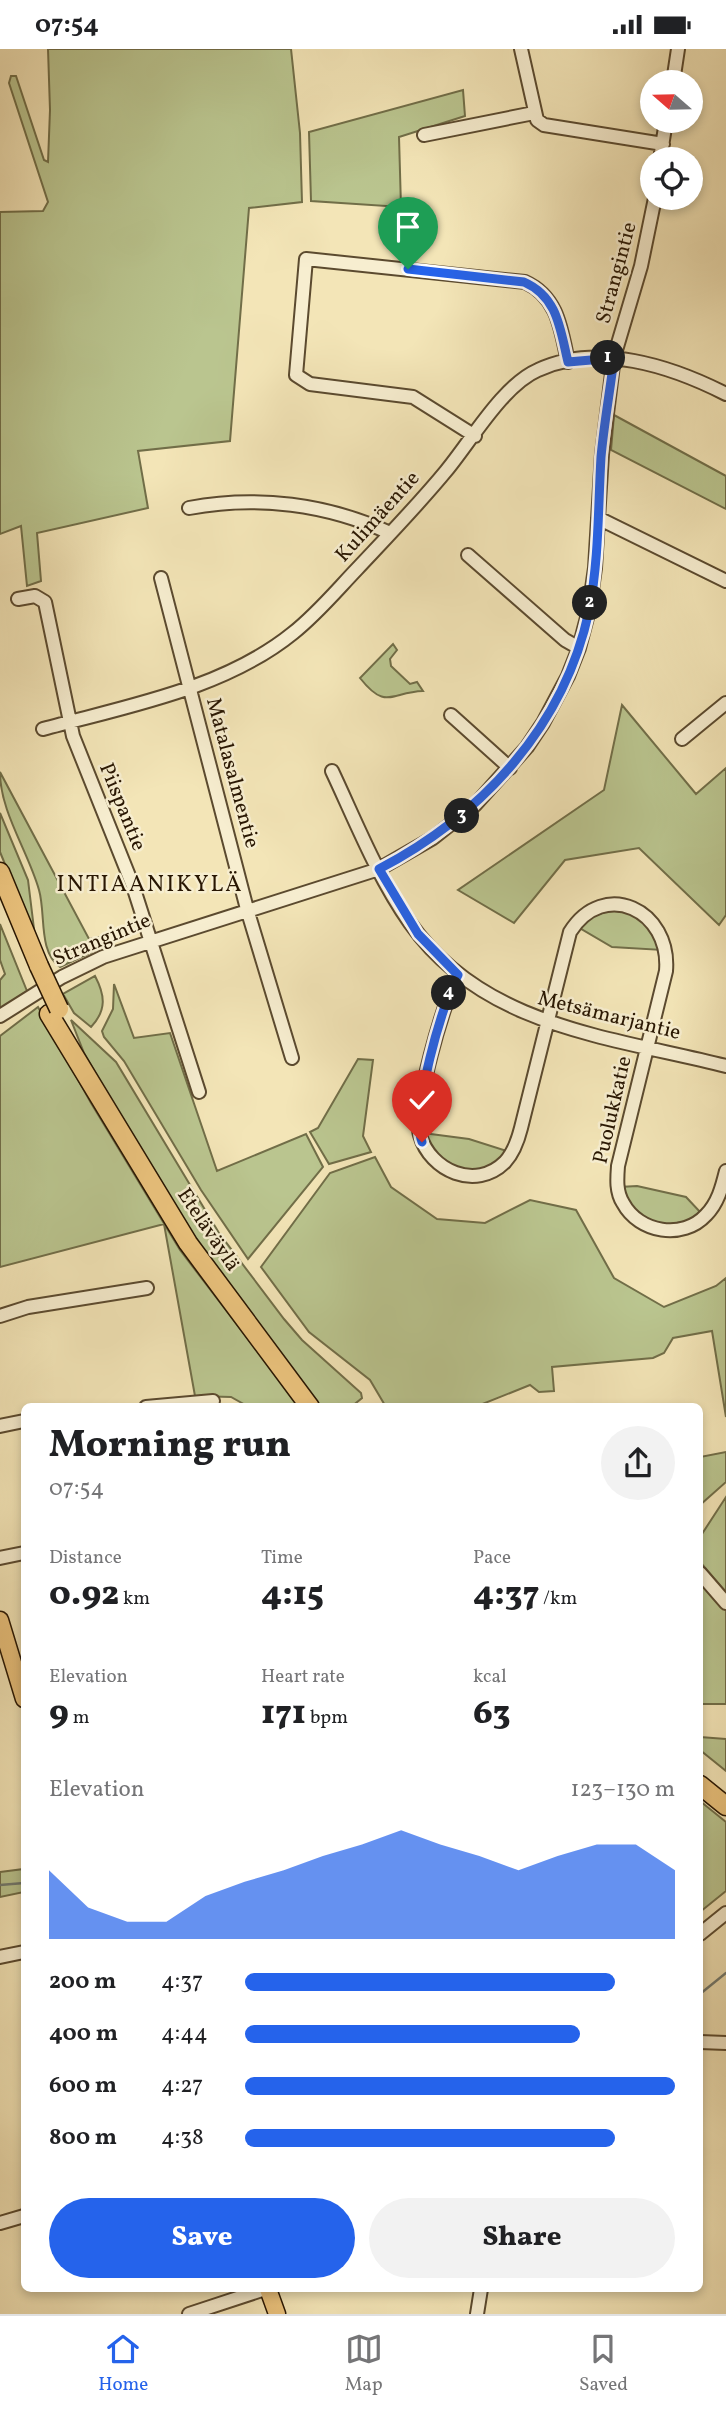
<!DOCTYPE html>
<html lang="en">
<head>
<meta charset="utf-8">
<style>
  :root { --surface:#fff; --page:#f2f2f2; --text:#202124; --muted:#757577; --line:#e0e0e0; --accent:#2563eb }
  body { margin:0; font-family:Vollkorn,serif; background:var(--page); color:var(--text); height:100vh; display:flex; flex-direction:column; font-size:26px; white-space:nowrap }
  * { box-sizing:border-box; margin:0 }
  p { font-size:23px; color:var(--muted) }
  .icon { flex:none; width:38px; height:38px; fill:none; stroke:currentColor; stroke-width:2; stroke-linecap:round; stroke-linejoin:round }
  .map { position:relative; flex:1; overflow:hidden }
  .details { position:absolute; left:21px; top:1354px; width:682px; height:889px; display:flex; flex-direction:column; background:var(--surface); border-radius:10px; box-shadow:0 4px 10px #0003 }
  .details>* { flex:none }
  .needle { width:46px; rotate:290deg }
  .fabs { position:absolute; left:640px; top:21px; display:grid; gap:14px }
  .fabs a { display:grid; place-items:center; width:63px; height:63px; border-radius:50%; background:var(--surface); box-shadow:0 4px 10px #0003; font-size:35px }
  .pin { position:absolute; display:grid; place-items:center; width:60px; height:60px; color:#fff; margin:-72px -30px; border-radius:50% 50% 50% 0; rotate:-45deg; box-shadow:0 0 7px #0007 }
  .pin .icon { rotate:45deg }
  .km { position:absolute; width:35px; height:35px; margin:-18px; border-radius:50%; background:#222; color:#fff; font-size:19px; line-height:35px; text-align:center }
  .round { display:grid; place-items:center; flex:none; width:74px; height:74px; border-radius:37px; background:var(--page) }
  .summary { display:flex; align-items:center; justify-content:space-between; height:119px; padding:0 28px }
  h1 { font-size:38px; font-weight:800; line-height:52px }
  .metrics { display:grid; grid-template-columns:repeat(3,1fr); gap:10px; height:119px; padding:7px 28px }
  .metrics div { display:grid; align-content:center }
  .metrics b { font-size:35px; font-weight:800 }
  .metrics small { font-size:19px; font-weight:400 }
  .metrics p { font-size:19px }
  .chart { height:196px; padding:14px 28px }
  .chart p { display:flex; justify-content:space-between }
  .chart svg { width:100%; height:126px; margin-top:7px; fill:var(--accent); opacity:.7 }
  .primary-button { display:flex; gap:14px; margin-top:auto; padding:14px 28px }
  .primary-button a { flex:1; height:80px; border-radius:42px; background:var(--accent); color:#fff; font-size:28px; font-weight:800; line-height:80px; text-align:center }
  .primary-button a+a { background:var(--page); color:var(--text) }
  ul { padding:0 28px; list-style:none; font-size:23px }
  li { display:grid; grid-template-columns:112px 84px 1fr; align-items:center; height:52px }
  li i { height:18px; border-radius:9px; background:var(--accent) }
  .status { display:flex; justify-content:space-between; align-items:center; height:49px; padding:0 35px; background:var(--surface); direction:ltr }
  .status svg { height:19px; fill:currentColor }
  .tab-bar { display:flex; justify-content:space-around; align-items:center; height:98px; border-top:2px solid var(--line); background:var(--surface); font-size:19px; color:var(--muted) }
  .tab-bar a { display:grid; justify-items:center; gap:4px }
  .tab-bar .selected { color:var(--accent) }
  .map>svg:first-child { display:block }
  .green { fill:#bac58f; stroke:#716e48; stroke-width:2 }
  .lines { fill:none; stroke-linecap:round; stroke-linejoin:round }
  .stream { stroke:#717a70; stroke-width:2.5 }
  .minor-casing { stroke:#5b4a2f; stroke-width:16 }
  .major-casing { stroke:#281602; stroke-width:19 }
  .highway-casing { stroke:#281602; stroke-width:21 }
  .minor { stroke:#f7eed0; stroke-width:12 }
  .major { stroke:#eac27c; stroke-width:16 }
  .highway { stroke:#eac27c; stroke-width:18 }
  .highway-bridge-casing { stroke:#281602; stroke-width:21; stroke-linecap:butt }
  .highway-bridge { stroke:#eac27c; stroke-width:18 }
  .route-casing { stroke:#fff; stroke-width:14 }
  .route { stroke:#2563eb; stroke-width:9 }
  .labels { text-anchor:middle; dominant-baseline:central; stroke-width:5; stroke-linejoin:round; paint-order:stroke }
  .street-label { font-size:21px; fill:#281602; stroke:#f7eed0 }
  .neighbourhood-label { font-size:23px; letter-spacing:2px; fill:#281602; stroke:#f7eed0 }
</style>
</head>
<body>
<div class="status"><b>07:54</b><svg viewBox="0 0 49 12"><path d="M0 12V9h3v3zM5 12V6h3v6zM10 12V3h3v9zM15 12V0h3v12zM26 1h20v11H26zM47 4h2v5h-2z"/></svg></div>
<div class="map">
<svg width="726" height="2265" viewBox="0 0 726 2265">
  <rect width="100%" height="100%" fill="#f3e5b7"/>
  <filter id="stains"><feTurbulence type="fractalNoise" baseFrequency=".00286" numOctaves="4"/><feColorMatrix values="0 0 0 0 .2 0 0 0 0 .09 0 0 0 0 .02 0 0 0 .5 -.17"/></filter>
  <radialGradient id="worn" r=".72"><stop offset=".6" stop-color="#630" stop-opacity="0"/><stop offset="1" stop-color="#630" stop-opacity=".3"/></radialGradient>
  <path class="green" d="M48 0H291L300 84 302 153 249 159 230 392 138 402 148 459 37 484 41 532 27 537 21 477 0 485V163L43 162 48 153 9 34 11 27H16L44 111 48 113 50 61Z
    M463 41 465 67 399 88 401 158 311 152 309 83Z
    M614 366 726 427V460L611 401Z
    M393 595 397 601 390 610 391 617 410 635 417 633 423 642C391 643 386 662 360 629Z
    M622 656 696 745 726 719V866L719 876 639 799 565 811 514 874 458 841 604 741Z
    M0 723 89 890 101 888 103 898 60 918C38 903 46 865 39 841 28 802 0 763 0 723Z
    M0 764 28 831 35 888 0 803Z
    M614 860C643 865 649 877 662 901L612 898 578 878 590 868Z
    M0 875 27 942 0 960V931L5 925 0 911Z
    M95 927C105 946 107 961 91 978L74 964 63 945Z
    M114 935 134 989 170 984 217 1122 306 1085 323 1118 248 1210 201 1141 124 1012 104 988 102 982 113 960Z
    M38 958 91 1054 180 1201 300 1358H249L231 1348 195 1347 164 1175 0 1218V987Z
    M71 971 116 1013 219 1184 284 1270 302 1291 361 1344 362 1349 351 1358H318L172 1157 84 1004Z
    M358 1010 373 1011 363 1087 371 1103 329 1115 310 1083 318 1079Z
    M423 1084 469 1090 510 1103C493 1121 455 1133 436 1109 431 1102 427 1092 423 1084Z
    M375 1108 391 1138 437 1170 485 1174 530 1151 576 1161 614 1229 664 1258 716 1237 726 1229V1368L712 1282 673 1289 664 1304 653 1309 552 1318 554 1342 539 1343 530 1336 475 1358H386L370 1331 309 1283 261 1218 330 1124Z
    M637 1137 686 1148 702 1165 692 1171 661 1177 632 1161 620 1138Z
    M726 1403V1433L700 1456V1408Z
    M726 1448V1543L700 1513V1488Z
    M700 1531 726 1561V1655H700Z
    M700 1688 726 1690V1722L700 1701Z
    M700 1752 726 1773V1842L700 1863Z
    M24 1820V1843L0 1848V1823Z"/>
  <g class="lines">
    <path class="stream" d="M0 1836 24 1834
      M700 1945 726 1924"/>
    <defs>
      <path id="minor" d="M521 0 537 71 544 76 663 95
        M673 33 678 0
        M424 86 534 64
        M660 110 666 72
        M475 387 413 348 310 335 296 326 306 210 525 233C558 248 561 280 568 313
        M189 459C257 446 327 455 390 484
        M598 469 726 532
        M468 506 565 591 579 599
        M161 529 247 860 292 1009
        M18 550 35 547 45 553 73 687 133 837 199 1043
        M451 666 510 719
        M43 680C127 657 224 640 293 584 317 565 336 542 357 520 387 488 418 456 446 422 471 392 503 336 538 321 598 293 671 317 726 345
        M682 690 726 654
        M332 722C356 773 377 827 410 874 483 978 611 988 726 1017
        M458 926C444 950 412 1062 420 1086 430 1122 476 1142 505 1113 514 1103 518 1091 521 1079L570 883C604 829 671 861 666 922L618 1117C617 1130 616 1143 623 1154 639 1184 683 1191 706 1166 718 1154 722 1138 726 1122
        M0 967 62 928 103 908 379 820 433 789 475 756 527 698 543 674 568 627 579 599 589 561 595 519 602 405 614 308 641 217 655 149
        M0 1267 28 1258 147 1239
        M146 1358 213 1352
        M0 1377 24 1372
        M0 1509 24 1504
        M700 1524 726 1554
        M700 1885 726 1864
        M0 1908 24 1903
        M700 1993 726 1994
        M0 2174 24 2167
        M189 2265 265 2240
        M477 2265 481 2240"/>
      <path id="major" d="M0 1571 24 1650
        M268 2240 277 2265"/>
      <path id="highway" d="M0 823 39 917
        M49 965 188 1194 310 1358
        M700 1736 726 1757"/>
    </defs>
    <use href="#minor" class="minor-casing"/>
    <use href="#major" class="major-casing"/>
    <use href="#highway" class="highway-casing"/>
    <use href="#minor" class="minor"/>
    <use href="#major" class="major"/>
    <use href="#highway" class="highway"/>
    <defs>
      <path id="highway-bridge" d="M39 917 59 960"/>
    </defs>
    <use href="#highway-bridge" class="highway-bridge-casing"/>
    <use href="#highway-bridge" class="highway-bridge"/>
  </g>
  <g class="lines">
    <defs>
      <path id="route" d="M408 220 524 233C558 248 560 280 568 313L614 309C610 342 604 375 601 408 598 459 599 511 589 562 564 678 482 766 379 820L418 885 458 926C442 954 411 1064 422 1093"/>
    </defs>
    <use href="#route" class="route-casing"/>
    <use href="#route" class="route"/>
  </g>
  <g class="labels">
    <g class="street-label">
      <text transform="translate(617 224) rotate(-75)">Strangintie</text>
      <text transform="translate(378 468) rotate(-48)">Kulimäentie</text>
      <text transform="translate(232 724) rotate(75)">Matalasalmentie</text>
      <text transform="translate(122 758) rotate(68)">Piispantie</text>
      <text transform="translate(102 891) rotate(-23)">Strangintie</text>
      <text transform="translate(609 967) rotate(14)">Metsämarjantie</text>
      <text transform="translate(613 1061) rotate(-77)">Puolukkatie</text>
      <text transform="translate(208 1181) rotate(56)">Eteläväylä</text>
    </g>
    <g class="neighbourhood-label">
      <text x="150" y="836">INTIAANIKYLÄ</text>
    </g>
  </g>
  <rect width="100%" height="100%" filter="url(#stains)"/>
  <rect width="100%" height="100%" fill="url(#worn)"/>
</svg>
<div class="fabs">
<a><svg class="needle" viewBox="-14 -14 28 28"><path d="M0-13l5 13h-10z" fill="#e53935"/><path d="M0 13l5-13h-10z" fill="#757577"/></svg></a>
<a><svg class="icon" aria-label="locate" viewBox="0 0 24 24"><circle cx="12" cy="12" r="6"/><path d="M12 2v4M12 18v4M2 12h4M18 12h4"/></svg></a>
</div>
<div class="pin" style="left:408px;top:220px;background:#1e9e55"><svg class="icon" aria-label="arrive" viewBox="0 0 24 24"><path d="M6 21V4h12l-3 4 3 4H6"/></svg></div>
<div class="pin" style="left:422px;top:1093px;background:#d93025"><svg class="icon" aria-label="check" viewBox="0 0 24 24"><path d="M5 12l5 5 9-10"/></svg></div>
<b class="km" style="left:608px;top:309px">1</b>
<b class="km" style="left:590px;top:554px">2</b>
<b class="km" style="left:462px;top:767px">3</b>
<b class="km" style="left:449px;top:944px">4</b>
<section class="details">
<div class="summary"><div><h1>Morning run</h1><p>07:54</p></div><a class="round"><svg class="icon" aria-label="share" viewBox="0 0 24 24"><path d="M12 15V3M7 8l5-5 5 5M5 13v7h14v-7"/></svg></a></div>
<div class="metrics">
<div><p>Distance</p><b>0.92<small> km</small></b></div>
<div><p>Time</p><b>4:15</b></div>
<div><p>Pace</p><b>4:37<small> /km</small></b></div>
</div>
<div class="metrics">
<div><p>Elevation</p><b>9<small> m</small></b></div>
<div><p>Heart rate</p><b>171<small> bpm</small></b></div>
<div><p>kcal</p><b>63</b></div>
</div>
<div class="chart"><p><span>Elevation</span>123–130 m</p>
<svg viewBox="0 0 160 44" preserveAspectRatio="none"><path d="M0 44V20L10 33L20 38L30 38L40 29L50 24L60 20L70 15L80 11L90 6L100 11L110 15L120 20L130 15L140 11L150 11L160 20V44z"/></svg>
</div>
<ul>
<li><b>200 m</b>4:37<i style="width:86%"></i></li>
<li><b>400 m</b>4:44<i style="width:78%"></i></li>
<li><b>600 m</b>4:27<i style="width:100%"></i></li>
<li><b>800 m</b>4:38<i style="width:86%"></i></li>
</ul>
<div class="primary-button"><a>Save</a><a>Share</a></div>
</section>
</div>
<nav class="tab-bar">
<a class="selected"><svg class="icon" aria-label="home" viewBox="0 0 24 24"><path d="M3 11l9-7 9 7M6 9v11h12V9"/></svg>Home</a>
<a><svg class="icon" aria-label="map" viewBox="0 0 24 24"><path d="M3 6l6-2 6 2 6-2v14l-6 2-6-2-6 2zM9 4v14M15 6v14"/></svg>Map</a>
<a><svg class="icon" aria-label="saved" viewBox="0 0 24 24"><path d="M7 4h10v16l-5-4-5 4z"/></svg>Saved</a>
</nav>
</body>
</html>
